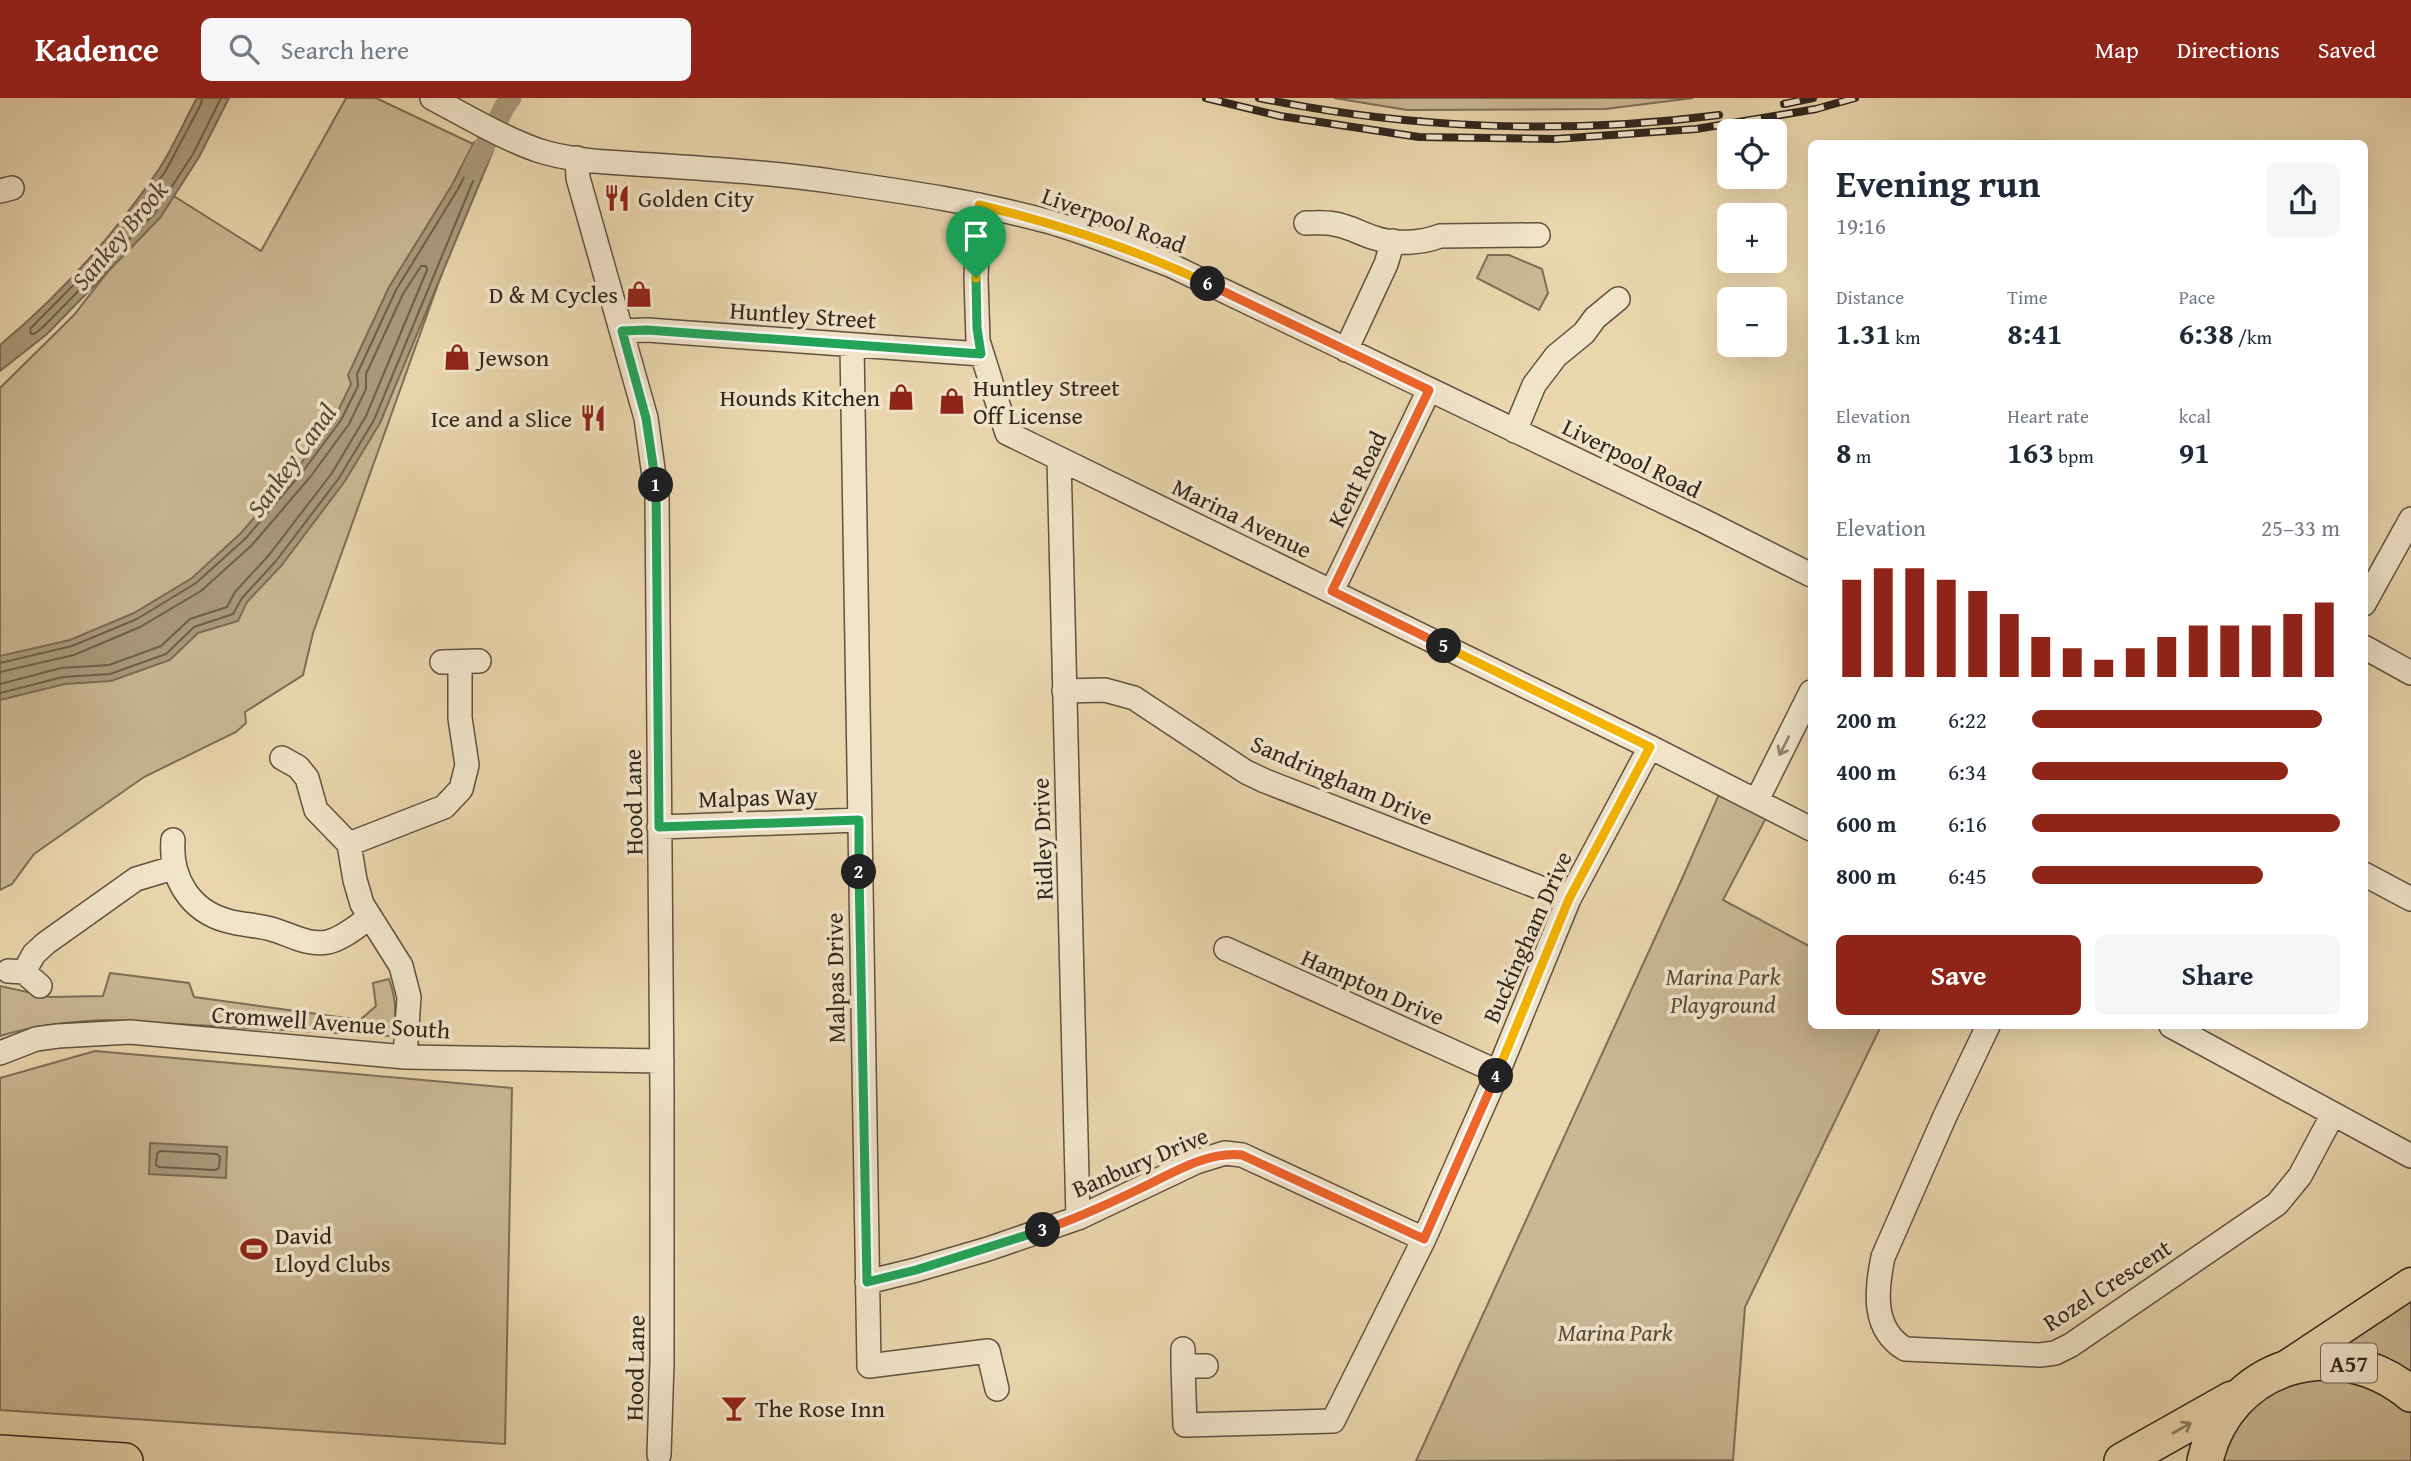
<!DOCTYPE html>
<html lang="en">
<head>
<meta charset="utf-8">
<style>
  :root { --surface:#fff; --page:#f6f6f7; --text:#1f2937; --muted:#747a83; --accent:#8f2418 }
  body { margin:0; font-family:"Gentium Book Plus",serif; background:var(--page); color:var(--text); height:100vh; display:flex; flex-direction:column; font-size:26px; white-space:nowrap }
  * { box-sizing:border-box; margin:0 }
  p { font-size:23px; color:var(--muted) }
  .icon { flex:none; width:38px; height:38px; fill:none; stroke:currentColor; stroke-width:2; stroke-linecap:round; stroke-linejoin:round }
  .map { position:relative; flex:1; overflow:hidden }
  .side { position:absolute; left:1808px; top:42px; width:560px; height:889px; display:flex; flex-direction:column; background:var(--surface); border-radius:10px; box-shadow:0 7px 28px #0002 }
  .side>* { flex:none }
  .fabs { position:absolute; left:1717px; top:21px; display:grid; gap:14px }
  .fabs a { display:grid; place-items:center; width:70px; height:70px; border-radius:10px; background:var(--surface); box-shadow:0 7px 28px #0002; font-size:35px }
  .pin { position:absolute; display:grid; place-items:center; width:60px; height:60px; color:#fff; margin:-72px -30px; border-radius:50% 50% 50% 0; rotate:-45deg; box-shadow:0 0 7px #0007 }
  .pin .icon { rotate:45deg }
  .km { position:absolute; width:35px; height:35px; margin:-18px; border-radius:50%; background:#222; color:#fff; font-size:19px; line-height:35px; text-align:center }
  .round { display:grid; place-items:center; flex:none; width:74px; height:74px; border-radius:10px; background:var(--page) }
  .summary { display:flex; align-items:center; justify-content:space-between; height:119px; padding:0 28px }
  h1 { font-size:38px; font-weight:600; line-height:52px }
  .figures { display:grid; grid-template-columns:repeat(3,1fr); gap:10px; height:119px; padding:7px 28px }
  .figures div { display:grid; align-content:center }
  .figures b { font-size:30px; font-weight:600 }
  .figures small { font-size:19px; font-weight:400 }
  .figures p { font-size:19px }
  .chart { height:196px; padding:14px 28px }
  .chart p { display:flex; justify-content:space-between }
  .chart svg { width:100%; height:126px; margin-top:7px; stroke:var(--accent); stroke-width:6 }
  .cta { display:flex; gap:14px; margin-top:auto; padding:14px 28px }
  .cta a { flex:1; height:80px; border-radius:10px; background:var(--accent); color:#fff; font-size:28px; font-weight:600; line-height:80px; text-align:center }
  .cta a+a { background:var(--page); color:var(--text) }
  ul { padding:0 28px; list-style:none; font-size:23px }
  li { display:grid; grid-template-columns:112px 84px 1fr; align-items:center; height:52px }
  li i { height:18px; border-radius:9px; background:var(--accent) }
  header { display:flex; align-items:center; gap:42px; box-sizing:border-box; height:98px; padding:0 35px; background:var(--accent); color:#fff }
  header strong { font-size:33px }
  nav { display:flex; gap:38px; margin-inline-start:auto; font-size:24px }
  .search { width:490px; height:63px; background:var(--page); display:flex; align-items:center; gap:18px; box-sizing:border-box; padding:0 24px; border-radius:10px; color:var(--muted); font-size:26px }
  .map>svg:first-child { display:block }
  .green { fill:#cbb794; stroke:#7e6e58; stroke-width:2 }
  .water { fill:#ab9a7b; stroke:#7b6c55; stroke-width:2 }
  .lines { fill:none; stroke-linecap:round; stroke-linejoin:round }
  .shore { stroke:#6e604c; stroke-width:2 }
  .canal { stroke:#ab9a7b; stroke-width:21 }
  .minor-casing { stroke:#605241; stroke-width:26 }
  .major-casing { stroke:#32261d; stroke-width:33 }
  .highway-casing { stroke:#32261d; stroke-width:38 }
  .minor { stroke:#f1e4c9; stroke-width:23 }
  .major { stroke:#ead5ac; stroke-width:30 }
  .highway { stroke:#ead5ac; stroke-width:35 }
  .rail-casing { stroke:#32261d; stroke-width:8 }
  .rail { stroke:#f1e4c9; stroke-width:5; stroke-dasharray:16; stroke-linecap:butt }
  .oneway { stroke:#928573 }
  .oneway2 { stroke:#8e7e64 }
  .split-1-casing { stroke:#fff; stroke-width:14 }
  .split-2-casing { stroke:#fff; stroke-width:14 }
  .split-3-casing { stroke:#fff; stroke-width:14 }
  .split-4-casing { stroke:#fff; stroke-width:14 }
  .split-5-casing { stroke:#fff; stroke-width:14 }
  .split-6-casing { stroke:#fff; stroke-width:14 }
  .split-7-casing { stroke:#fff; stroke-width:14 }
  .split-1 { stroke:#22a559; stroke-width:9 }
  .split-2 { stroke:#22a559; stroke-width:9 }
  .split-3 { stroke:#22a559; stroke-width:9 }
  .split-4 { stroke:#f0652b; stroke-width:9 }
  .split-5 { stroke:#f5b400; stroke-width:9 }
  .split-6 { stroke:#f0652b; stroke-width:9 }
  .split-7 { stroke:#f5b400; stroke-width:9 }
  .labels { text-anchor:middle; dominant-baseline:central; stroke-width:7; stroke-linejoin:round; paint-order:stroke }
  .shield { fill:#f1e4c9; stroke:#6b5f51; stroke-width:2 }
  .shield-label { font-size:23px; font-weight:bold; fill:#32261d }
  .poi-label { font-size:24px; fill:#32261d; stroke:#f1e4c9; text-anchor:start }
  .street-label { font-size:24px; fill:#32261d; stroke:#f1e4c9 }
  .park-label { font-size:24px; font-style:italic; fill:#584a3b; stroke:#f1e4c9 }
  .water-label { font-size:26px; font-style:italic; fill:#564939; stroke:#f1e4c9 }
</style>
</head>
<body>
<header>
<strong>Kadence</strong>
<div class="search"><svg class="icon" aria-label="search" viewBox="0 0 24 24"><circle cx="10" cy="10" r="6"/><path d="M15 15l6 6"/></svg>Search here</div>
<nav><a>Map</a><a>Directions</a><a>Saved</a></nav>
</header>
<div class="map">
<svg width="2411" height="1363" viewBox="0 0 2411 1363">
  <rect width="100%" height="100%" fill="#ead5ac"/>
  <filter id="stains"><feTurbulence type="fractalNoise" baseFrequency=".00286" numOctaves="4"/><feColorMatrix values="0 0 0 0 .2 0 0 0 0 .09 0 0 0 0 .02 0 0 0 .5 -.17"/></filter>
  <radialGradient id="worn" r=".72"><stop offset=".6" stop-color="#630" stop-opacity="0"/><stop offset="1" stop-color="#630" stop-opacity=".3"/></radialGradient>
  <path class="green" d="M346 0H376L486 52 313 535 303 577 245 614 246 625 236 634 144 679 34 756 12 786 0 792V290L74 217 169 95 261 153Z
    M1334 0H1693L1605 11 1407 12Z
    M1488 157H1509L1542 171 1548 195 1539 212 1477 180Z
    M1720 694 1767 718 1723 802 1811 849V928H1881L1745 1209 1733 1362 1416 1363 1681 783Z
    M110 875 189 885 194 899 360 922 376 908 373 885 389 881C395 898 399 921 389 938L109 922C72 923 36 927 0 938V888L50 899 103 898Z
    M95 953 512 990 505 1346 0 1312V980Z
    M2411 1199V1278L2342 1253 2338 1245Z
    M2311 1278H2349L2411 1313V1363H2222C2229 1334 2248 1308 2274 1292 2284 1285 2299 1283 2311 1278Z"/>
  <path class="water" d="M197 0H229L199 59 160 120 47 236 0 273V247C60 197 114 137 159 71 173 50 184 23 197 0Z
    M474 44 493 53 380 325 345 383 281 468 247 504 238 523 198 535 170 562 111 583 65 586 0 602V558L70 542 134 515 192 480 241 435 299 368 335 319 351 286 348 277 389 189 452 87Z
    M150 1045 227 1049 226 1080 149 1076Z"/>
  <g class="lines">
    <path class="shore" d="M202 0 201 6 165 74 101 159 30 231 31 236H34L42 230 154 116 193 56 221 0
      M0 565 72 548 137 521 196 485 246 440 304 372 341 322 358 288 357 276 396 192 458 91 476 56 482 55 483 59 374 322 339 380 276 463 242 500 233 516 194 529 166 556 110 576 63 579 0 595
      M0 574 74 557 140 529 201 493 252 447 311 378 349 326 366 291V276L403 196 421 168H426L427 172 366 318 332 375 269 457 235 494 227 509 190 521 161 548 109 567 61 570 0 586
      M160 1053 217 1056 220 1059 219 1070 215 1072 159 1069 156 1067 157 1056Z"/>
    <path class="canal" d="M472 72 505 8 511 0"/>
    <defs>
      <path id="minor" d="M432 0C466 18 501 39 537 52 573 64 614 64 652 67 714 71 776 75 837 84 908 94 981 105 1050 124 1091 136 1130 152 1170 167L1704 423 1811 477
        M577 60 578 80 646 320 657 400 662 995V1264L659 1357
        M0 93 12 90
        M979 107 976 180 978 243 1007 335 1650 649 1811 731
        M1306 125C1315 125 1325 124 1334 126 1349 128 1361 136 1375 140 1395 147 1422 145 1440 138L1538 137
        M622 233 647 232 981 256
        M852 248 869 1268 988 1253 997 1291
        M1346 252 1386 166 1393 143
        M1515 333 1534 287 1556 258 1584 235 1595 220 1618 201
        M1059 361 1078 1120
        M1332 493 1429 292
        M2364 506 2411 421
        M2364 549 2411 575
        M442 564 479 563
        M1064 593 1105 592 1134 600 1246 674 1265 683 1569 801
        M282 660 298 669 307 680 316 712 349 746 355 782 362 806 401 868 409 899 405 959
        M1757 702 1811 594
        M659 729 859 722
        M173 742C170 780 190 813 228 823 242 827 257 827 271 831 290 836 307 848 328 844 344 840 357 828 370 819
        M349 746 444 709 461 691 467 667 460 620V564
        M2364 776 2411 801
        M1226 851 1498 974
        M8 873 24 874 40 888
        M24 874 34 856 46 845 136 781 173 770
        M1988 928 1945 1018 1883 1159C1876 1193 1872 1231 1905 1251L2040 1257 2055 1255 2071 1247 2277 1106 2300 1078 2333 1016
        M2171 928 2411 1058
        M0 955 36 941 58 938 130 934 405 959 662 963
        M867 1184 916 1172 988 1151 1078 1120 1196 1064 1225 1055 1242 1057 1424 1141
        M1183 1251V1268H1206
        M1183 1268 1185 1327 1333 1323 1424 1141 1498 974 1569 801 1650 649"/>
      <path id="major" d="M2283 1270 2411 1185"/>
      <path id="highway" d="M0 1355 125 1363
        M2122 1363 2232 1301
        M2205 1363C2227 1266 2336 1234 2411 1296"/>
    </defs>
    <use href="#minor" class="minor-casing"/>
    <use href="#major" class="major-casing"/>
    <use href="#highway" class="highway-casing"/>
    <use href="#minor" class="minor"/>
    <use href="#major" class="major"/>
    <use href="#highway" class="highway"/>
    <defs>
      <path id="rail" d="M1206 0 1280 18 1419 39 1555 41 1696 31 1816 11 1855 0
        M1259 0C1408 31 1567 37 1719 17
        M1784 6 1813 0"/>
    </defs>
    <use href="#rail" class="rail-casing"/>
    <use href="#rail" class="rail"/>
  </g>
  <defs><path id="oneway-shaft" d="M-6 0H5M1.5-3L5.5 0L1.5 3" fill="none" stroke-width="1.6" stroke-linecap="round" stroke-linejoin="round" transform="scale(1.75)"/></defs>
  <use class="oneway" href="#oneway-shaft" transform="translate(1784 648) rotate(117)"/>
  <use class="oneway2" href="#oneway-shaft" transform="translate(2182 1330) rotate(-30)"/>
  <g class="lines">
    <defs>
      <path id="split-1" d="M656 387 646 320 622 233 647 232 981 256 977 230 976 180"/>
      <path id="split-2" d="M656 387 659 729 859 722V774"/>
      <path id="split-3" d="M859 774 867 1184 916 1172 1043 1132"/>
      <path id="split-4" d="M1043 1132C1075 1121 1104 1108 1135 1093 1168 1078 1205 1053 1242 1057L1424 1141 1496 978"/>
      <path id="split-5" d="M1444 548 1650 649 1569 801 1496 978"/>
      <path id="split-6" d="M1208 186 1429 292 1332 493 1444 548"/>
      <path id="split-7" d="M976 180 979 107C1058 126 1134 150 1208 186"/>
    </defs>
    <use href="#split-1" class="split-1-casing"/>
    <use href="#split-2" class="split-2-casing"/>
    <use href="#split-3" class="split-3-casing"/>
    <use href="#split-4" class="split-4-casing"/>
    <use href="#split-5" class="split-5-casing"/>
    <use href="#split-6" class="split-6-casing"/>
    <use href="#split-7" class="split-7-casing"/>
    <use href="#split-1" class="split-1"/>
    <use href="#split-2" class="split-2"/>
    <use href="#split-3" class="split-3"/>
    <use href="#split-4" class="split-4"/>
    <use href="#split-5" class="split-5"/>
    <use href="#split-6" class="split-6"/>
    <use href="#split-7" class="split-7"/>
  </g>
  <defs>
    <symbol id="restaurant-bare" viewBox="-9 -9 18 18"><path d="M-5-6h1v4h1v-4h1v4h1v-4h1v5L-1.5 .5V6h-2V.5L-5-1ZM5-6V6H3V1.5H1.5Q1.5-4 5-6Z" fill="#8f2418" stroke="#f1e4c9" stroke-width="2.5" paint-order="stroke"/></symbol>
    <symbol id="shop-bare" viewBox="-9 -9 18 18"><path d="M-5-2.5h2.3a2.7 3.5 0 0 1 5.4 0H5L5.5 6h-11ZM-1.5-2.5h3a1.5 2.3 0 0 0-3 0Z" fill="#8f2418" stroke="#f1e4c9" stroke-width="2.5" paint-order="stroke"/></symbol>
    <symbol id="stadium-bare" viewBox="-9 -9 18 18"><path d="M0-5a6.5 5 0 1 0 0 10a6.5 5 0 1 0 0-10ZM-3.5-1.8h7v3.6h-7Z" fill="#8f2418" stroke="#f1e4c9" stroke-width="2.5" paint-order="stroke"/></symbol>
    <symbol id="bar-bare" viewBox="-9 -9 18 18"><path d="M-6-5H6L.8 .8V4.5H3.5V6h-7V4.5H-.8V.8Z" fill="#8f2418" stroke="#f1e4c9" stroke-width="2.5" paint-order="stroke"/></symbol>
  </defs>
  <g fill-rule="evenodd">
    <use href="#restaurant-bare" x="598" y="81" width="38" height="38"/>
    <use href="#shop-bare" x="620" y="177" width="38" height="38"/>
    <use href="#shop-bare" x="438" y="240" width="38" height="38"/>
    <use href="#shop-bare" x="882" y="280" width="38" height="38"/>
    <use href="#shop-bare" x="933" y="284" width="38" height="38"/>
    <use href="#restaurant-bare" x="574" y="301" width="38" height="38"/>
    <use href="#stadium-bare" x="235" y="1132" width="38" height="38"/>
    <use href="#bar-bare" x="715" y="1291" width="38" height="38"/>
  </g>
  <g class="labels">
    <rect class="shield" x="2321" y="1245.5" width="56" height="39" rx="5"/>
    <g class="shield-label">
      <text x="2349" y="1265">A57</text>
    </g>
    <g class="poi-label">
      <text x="638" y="100">Golden City</text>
      <text x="618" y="196" text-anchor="end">D &amp; M Cycles</text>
      <text x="478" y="259">Jewson</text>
      <text x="973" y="289">Huntley Street<tspan x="973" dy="28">Off License</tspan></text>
      <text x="880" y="299" text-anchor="end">Hounds Kitchen</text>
      <text x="572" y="320" text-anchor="end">Ice and a Slice</text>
      <text x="275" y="1137">David<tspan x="275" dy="28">Lloyd Clubs</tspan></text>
      <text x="755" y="1310">The Rose Inn</text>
    </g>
    <g class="street-label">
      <text transform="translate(1114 122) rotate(20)">Liverpool Road</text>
      <text transform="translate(803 217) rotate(4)">Huntley Street</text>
      <text transform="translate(1632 360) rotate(26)">Liverpool Road</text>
      <text transform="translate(1357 381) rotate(-64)">Kent Road</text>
      <text transform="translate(1242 420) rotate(26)">Marina Avenue</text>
      <text transform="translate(1342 682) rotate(23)">Sandringham Drive</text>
      <text transform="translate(758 699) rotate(-2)">Malpas Way</text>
      <text transform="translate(633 704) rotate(-91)">Hood Lane</text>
      <text transform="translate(1042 741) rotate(-92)">Ridley Drive</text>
      <text transform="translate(1527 839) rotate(-66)">Buckingham Drive</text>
      <text transform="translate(835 880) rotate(-91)">Malpas Drive</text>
      <text transform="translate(1373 889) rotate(24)">Hampton Drive</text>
      <text transform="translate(331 924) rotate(4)">Cromwell Avenue South</text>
      <text transform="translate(1140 1064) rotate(-23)">Banbury Drive</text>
      <text transform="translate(2107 1187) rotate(-33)">Rozel Crescent</text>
      <text transform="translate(635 1270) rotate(-89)">Hood Lane</text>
    </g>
    <g class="park-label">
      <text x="1723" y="878">Marina Park<tspan x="1723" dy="28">Playground</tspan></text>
      <text x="1615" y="1234">Marina Park</text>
    </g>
    <g class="water-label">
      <text transform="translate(119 137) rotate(-50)">Sankey Brook</text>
      <text transform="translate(291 362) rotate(-54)">Sankey Canal</text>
    </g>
  </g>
  <rect width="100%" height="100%" filter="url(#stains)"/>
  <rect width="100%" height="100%" fill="url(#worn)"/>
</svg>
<div class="fabs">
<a><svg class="icon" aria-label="locate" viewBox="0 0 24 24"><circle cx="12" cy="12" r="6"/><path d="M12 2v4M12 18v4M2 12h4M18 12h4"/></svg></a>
<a>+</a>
<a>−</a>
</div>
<div class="pin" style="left:976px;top:180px;background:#1e9e55"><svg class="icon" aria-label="arrive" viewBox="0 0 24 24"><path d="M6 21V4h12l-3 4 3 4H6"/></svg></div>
<b class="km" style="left:656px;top:387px">1</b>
<b class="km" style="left:859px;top:774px">2</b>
<b class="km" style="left:1043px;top:1132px">3</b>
<b class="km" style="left:1496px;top:978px">4</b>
<b class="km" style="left:1444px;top:548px">5</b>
<b class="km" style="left:1208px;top:186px">6</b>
<section class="side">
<div class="summary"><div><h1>Evening run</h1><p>19:16</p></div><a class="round"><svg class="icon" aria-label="share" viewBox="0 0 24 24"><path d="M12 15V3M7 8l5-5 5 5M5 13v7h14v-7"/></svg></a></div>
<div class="figures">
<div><p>Distance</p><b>1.31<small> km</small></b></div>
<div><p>Time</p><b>8:41</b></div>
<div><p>Pace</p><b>6:38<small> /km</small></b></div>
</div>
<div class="figures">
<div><p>Elevation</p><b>8<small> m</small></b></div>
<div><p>Heart rate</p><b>163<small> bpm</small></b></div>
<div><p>kcal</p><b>91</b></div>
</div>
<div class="chart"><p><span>Elevation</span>25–33 m</p>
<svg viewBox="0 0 160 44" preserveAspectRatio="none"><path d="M5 44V10M15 44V6M25 44V6M35 44V10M45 44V14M55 44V22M65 44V30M75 44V34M85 44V38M95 44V34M105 44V30M115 44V26M125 44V26M135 44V26M145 44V22M155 44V18"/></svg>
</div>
<ul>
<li><b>200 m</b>6:22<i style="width:94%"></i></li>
<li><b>400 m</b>6:34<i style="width:83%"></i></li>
<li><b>600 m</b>6:16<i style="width:100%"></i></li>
<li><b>800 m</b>6:45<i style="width:75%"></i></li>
</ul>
<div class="cta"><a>Save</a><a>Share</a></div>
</section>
</div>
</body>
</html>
